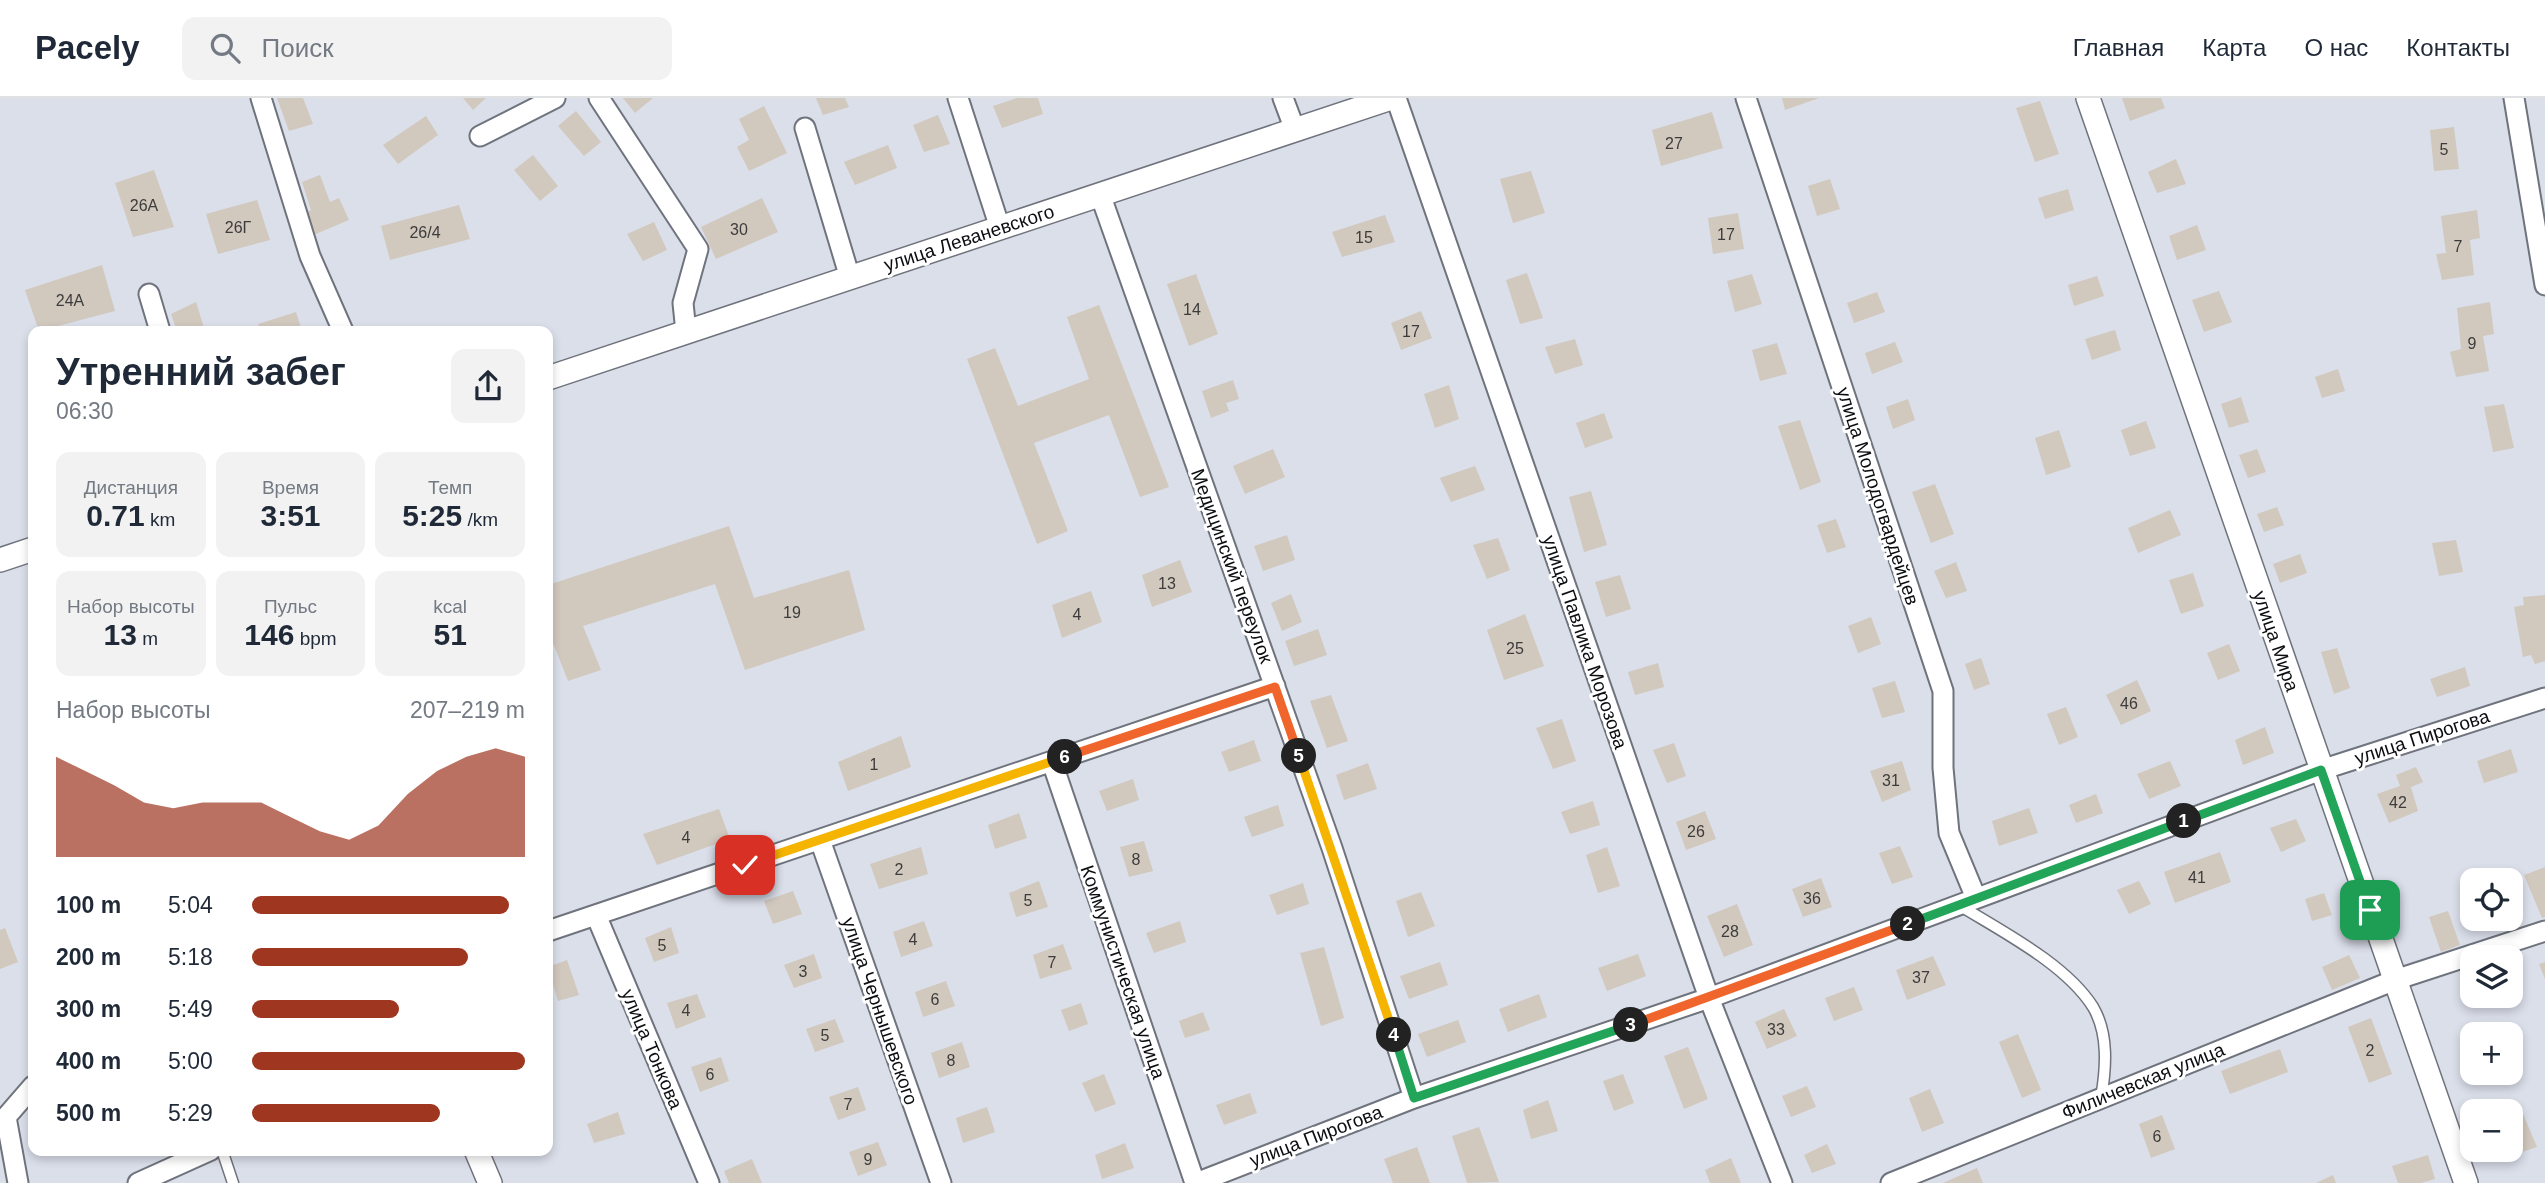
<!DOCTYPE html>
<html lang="ru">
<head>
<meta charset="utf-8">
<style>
  :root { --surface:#fff; --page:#f2f2f3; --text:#1f2937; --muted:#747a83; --line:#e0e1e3; --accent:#9f361f }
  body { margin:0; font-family:Arial,sans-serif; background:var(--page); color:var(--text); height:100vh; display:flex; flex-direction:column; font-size:26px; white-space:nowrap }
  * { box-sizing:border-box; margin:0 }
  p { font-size:23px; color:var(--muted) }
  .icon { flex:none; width:38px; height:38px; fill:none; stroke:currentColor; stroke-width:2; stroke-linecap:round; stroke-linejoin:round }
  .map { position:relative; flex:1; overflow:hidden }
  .panel { position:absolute; left:28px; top:228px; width:525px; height:830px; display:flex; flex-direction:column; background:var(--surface); border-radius:14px; box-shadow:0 4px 10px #0003 }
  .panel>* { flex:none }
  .tools { position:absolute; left:2460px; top:770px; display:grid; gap:14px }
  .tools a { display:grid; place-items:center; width:63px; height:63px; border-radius:14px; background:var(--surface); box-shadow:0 4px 10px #0003; font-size:35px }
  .pin { position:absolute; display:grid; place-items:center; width:60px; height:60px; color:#fff; margin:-30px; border-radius:14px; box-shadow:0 4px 10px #0006 }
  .km { position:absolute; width:35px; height:35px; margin:-18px; border-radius:50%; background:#222; color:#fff; font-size:19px; line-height:35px; text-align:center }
  .round { display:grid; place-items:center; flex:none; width:74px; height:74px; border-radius:14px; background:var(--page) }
  .overview { display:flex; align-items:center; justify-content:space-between; height:119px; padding:0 28px }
  h1 { font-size:38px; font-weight:800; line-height:52px }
  .metrics { display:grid; grid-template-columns:repeat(3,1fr); gap:10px; height:119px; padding:7px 28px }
  .metrics div { display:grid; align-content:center; border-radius:14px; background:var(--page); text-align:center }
  .metrics b { font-size:30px; font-weight:800 }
  .metrics small { font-size:19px; font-weight:400 }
  .metrics p { font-size:19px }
  .chart { height:196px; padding:14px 28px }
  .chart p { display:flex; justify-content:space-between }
  .chart svg { width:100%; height:126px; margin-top:7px; fill:var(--accent); opacity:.7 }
  ul { padding:0 28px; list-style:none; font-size:23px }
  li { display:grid; grid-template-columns:112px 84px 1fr; align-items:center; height:52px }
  li i { height:18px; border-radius:9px; background:var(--accent) }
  header { display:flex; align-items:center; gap:42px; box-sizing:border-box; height:98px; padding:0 35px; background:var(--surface); border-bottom:2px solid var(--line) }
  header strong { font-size:33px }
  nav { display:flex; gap:38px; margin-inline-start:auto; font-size:24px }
  .search { width:490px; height:63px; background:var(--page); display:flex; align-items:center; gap:18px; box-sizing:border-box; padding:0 24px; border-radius:14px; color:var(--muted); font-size:26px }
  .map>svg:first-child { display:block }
  .building { fill:#d1c8be }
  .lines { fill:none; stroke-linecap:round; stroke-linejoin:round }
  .service-casing { stroke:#6f737d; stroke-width:13 }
  .minor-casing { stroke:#6f737d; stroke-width:23 }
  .tertiary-casing { stroke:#6f737d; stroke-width:26 }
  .service { stroke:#fff; stroke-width:10 }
  .minor { stroke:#fff; stroke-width:19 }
  .tertiary { stroke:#fff; stroke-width:23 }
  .split-1-casing { stroke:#fff; stroke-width:14 }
  .split-2-casing { stroke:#fff; stroke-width:14 }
  .split-3-casing { stroke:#fff; stroke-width:14 }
  .split-4-casing { stroke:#fff; stroke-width:14 }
  .split-5-casing { stroke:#fff; stroke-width:14 }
  .split-6-casing { stroke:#fff; stroke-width:14 }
  .split-7-casing { stroke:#fff; stroke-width:14 }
  .split-1 { stroke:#22a559; stroke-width:9 }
  .split-2 { stroke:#22a559; stroke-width:9 }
  .split-3 { stroke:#f0652b; stroke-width:9 }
  .split-4 { stroke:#22a559; stroke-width:9 }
  .split-5 { stroke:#f5b400; stroke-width:9 }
  .split-6 { stroke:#f0652b; stroke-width:9 }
  .split-7 { stroke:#f5b400; stroke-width:9 }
  .labels { text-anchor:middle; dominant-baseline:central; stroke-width:6; stroke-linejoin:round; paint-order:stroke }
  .number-label { font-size:16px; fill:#3d3c3c }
  .street-label { font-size:19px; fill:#0c0d11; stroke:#fff }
</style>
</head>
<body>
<header>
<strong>Pacely</strong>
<div class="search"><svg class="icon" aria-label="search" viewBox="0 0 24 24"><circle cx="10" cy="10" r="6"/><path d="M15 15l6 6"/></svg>Поиск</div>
<nav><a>Главная</a><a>Карта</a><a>О нас</a><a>Контакты</a></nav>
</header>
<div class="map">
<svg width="2545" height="1085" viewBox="0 0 2545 1085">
  <rect width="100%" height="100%" fill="#dbdfea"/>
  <path class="building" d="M277 0H303L313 26 289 33Z
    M463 0H486L473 12Z
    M623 0H653L635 15Z
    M816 0H845L849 9 823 17Z
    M1017 0H1038L1043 16 1002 30 993 8Z
    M1782 0H1819L1785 12Z
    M2122 0H2161L2165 10 2130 23Z
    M2040 3 2059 56 2035 64 2016 10Z
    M764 8 787 55 749 73 737 49 749 42 739 21Z
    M576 13 601 44 584 58 558 28Z
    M1712 14 1723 50 1661 68 1652 32Z
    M938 17 950 46 924 54 913 27Z
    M426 18 438 37 398 66 383 47Z
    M2454 29 2459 71 2434 73 2430 32Z
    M888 47 897 70 855 87 844 64Z
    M533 57 558 88 540 103 514 72Z
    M2176 61 2186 86 2157 95 2148 74Z
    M154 72 174 129 133 139 115 85Z
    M1531 73 1545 115 1513 125 1500 81Z
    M320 77 330 104 339 100 349 122 311 138 302 116 311 112 302 84Z
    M1830 81 1840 111 1817 118 1808 88Z
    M2068 91 2074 112 2045 121 2038 100Z
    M762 100 778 134 716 161 701 129Z
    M257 102 270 142 218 156 206 116Z
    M459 107 470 141 390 162 381 128Z
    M2477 112 2480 140 2470 142 2474 177 2442 182 2436 156 2446 155 2441 118Z
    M1738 115 1744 151 1713 156 1708 120Z
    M1385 117 1395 144 1342 159 1332 134Z
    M654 124 667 152 643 163 627 136Z
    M2197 127 2206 152 2177 162 2169 138Z
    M102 167 115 213 39 233 25 192Z
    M1527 175 1543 220 1520 226 1506 182Z
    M1196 176 1218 236 1189 248 1167 186Z
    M1752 176 1762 206 1735 214 1727 183Z
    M2097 178 2104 198 2074 208 2068 187Z
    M2219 193 2232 224 2204 234 2192 202Z
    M1877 194 1885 214 1854 225 1847 205Z
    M196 204 205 233H177L171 216Z
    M2490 204 2494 236 2483 238 2489 273 2456 279 2450 254 2461 251 2457 210Z
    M1099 207 1169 389 1140 399 1109 317 1034 345 1068 433 1037 446 967 261 995 250 1018 308 1089 281 1067 219Z
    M1421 213 1432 240 1401 252 1391 225Z
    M296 214 302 233H261L258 226Z
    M2115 232 2121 252 2092 262 2085 241Z
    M1575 241 1583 267 1555 276 1545 249Z
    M1895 244 1903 264 1872 276 1865 255Z
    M1777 245 1787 276 1760 283 1752 252Z
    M2338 271 2345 293 2322 300 2315 279Z
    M1233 282 1239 301 1226 305 1229 313 1211 320 1202 293Z
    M1449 287 1459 321 1435 330 1424 296Z
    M2241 299 2249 324 2229 330 2221 306Z
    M1908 301 1915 322 1893 331 1886 309Z
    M2504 306 2514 350 2493 354 2484 309Z
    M1604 315 1613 340 1585 350 1576 325Z
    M1800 322 1821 384 1800 392 1778 328Z
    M2146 323 2156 350 2130 358 2121 332Z
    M2059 332 2071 369 2046 377 2035 340Z
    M1273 351 1285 379 1245 396 1233 368Z
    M2257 351 2266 374 2248 380 2239 357Z
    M1475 368 1485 392 1451 404 1440 380Z
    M1935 386 1954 436 1931 445 1912 394Z
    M1591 393 1607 447 1584 454 1569 399Z
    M2277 409 2284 427 2264 434 2257 416Z
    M2170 412 2181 437 2138 455 2128 430Z
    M1836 421 1846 449 1827 455 1817 427Z
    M729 428 754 500 849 472 865 532 745 572 715 486 583 528 601 572 568 583 548 532V487Z
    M1287 437 1295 462 1263 473 1254 448Z
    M1498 440 1510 472 1487 481 1473 447Z
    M2456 442 2463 474 2439 478 2432 445Z
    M2300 456 2307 475 2280 485 2273 466Z
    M1180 462 1192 494 1152 509 1142 477Z
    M1956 464 1967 493 1946 500 1934 473Z
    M2193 475 2204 508 2181 516 2169 482Z
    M1620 477 1631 511 1606 519 1595 484Z
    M1091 493 1102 524 1062 540 1052 507Z
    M1291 496 1302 524 1282 533 1271 505Z
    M2545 497V563L2535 566 2531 557 2523 559 2514 509 2524 507 2523 499Z
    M1525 516 1544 568 1504 582 1487 532Z
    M1871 519 1881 546 1858 555 1848 528Z
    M1318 531 1327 557 1294 568 1285 543Z
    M2229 546 2240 573 2218 582 2207 555Z
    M2337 550 2350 590 2334 596 2321 554Z
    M1981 560 1990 586 1974 592 1965 566Z
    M1658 565 1664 589 1635 597 1628 574Z
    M2465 569 2470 588 2437 599 2430 581Z
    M2137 582 2151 613 2121 627 2106 597Z
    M1895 583 1905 614 1882 620 1872 590Z
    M1331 597 1348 643 1327 650 1310 603Z
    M2066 609 2078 639 2059 647 2047 616Z
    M1562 621 1576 663 1553 671 1536 630Z
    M2265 629 2274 655 2243 667 2235 642Z
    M901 638 911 669 848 693 838 664Z
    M1254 642 1261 663 1229 674 1221 654Z
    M1674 645 1686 678 1667 685 1653 652Z
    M2511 651 2518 674 2484 685 2477 663Z
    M1902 663 1911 692 1882 704 1870 673Z
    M2170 663 2181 688 2149 701 2137 676Z
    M1368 665 1377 691 1344 702 1336 677Z
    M2416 669 2423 684 2411 689 2418 713 2389 725 2377 696 2400 688 2396 677Z
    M1133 681 1139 702 1107 713 1099 693Z
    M2096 696 2103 715 2076 725 2069 707Z
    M1593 703 1600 727 1570 736 1561 714Z
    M1278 707 1284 728 1252 739 1244 719Z
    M2029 710 2038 735 1999 748 1992 723Z
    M719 711 730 741 657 767 643 736Z
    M1705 713 1716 741 1686 752 1676 724Z
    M1019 715 1027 740 995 751 988 727Z
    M2296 721 2306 743 2281 754 2270 730Z
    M1144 743 1153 773 1129 779 1120 749Z
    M1900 748 1913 779 1892 786 1879 755Z
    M921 749 928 776 879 791 870 766Z
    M1607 749 1620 788 1598 795 1586 757Z
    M2220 754 2231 784 2175 805 2164 774Z
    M2545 769V819L2542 820 2524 777Z
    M1821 780 1832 809 1803 819 1792 791Z
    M1039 783 1048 809 1016 819 1009 795Z
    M2139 783 2151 806 2129 816 2117 792Z
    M1303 785 1309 806 1277 817 1269 797Z
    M793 793 802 816 773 826 764 803Z
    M1421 794 1435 828 1408 839 1396 803Z
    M2324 795 2332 817 2312 823 2305 801Z
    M1737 806 1753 847 1724 859 1707 818Z
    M2448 813 2460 847 2441 854 2429 819Z
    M924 823 933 848 901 859 893 834Z
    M1180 823 1186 844 1154 855 1146 835Z
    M671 829 679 855 654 864 645 840Z
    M5 830 18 864 0 871V832Z
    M1063 846 1072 871 1040 881 1033 857Z
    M1324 849 1344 920 1321 928 1300 855Z
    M814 856 822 880 794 890 784 867Z
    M1638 856 1646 878 1607 893 1598 870Z
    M2349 857 2360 880 2332 892 2322 869Z
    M1933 858 1946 887 1907 902 1896 872Z
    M567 862 579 897 558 903 548 869Z
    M1440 864 1448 887 1409 901 1400 878Z
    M2545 864V881L2539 866Z
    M946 883 955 908 923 919 915 894Z
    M1854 889 1863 912 1834 923 1825 900Z
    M697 896 706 919 676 931 667 905Z
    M1539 896 1547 919 1508 934 1499 911Z
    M1081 905 1088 926 1069 933 1061 912Z
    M1784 911 1797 938 1767 951 1755 924Z
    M1203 914 1210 932 1185 940 1179 923Z
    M2371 920 2392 976 2369 985 2348 929Z
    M835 921 844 944 815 954 806 931Z
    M1458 922 1466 944 1427 959 1418 936Z
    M2018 936 2041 992 2022 1000 1999 944Z
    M962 944 970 969 939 980 931 955Z
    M1688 949 1708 1001 1684 1011 1664 958Z
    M2280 951 2288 974 2230 996 2221 973Z
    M721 959 729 983 700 994 691 969Z
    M1104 976 1116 1006 1095 1014 1082 985Z
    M1623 976 1634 1005 1614 1013 1603 983Z
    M1807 988 1816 1009 1791 1019 1782 998Z
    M858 989 866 1012 838 1022 829 999Z
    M1930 991 1944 1025 1922 1034 1909 1000Z
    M1250 995 1257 1015 1224 1027 1216 1007Z
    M1548 1002 1558 1033 1531 1041 1523 1012Z
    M987 1009 995 1034 963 1045 956 1020Z
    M618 1014 625 1036 594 1045 587 1026Z
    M2523 1016 2537 1049 2519 1055 2511 1038V1021Z
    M2162 1017 2175 1051 2151 1060 2139 1026Z
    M1479 1029 1499 1084 1467 1085 1452 1038Z
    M878 1044 887 1067 858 1078 849 1054Z
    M1125 1045 1134 1070 1102 1081 1095 1057Z
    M1827 1046 1836 1066 1812 1075 1804 1057Z
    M1417 1049 1430 1085H1393L1384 1061Z
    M2428 1057 2435 1081 2421 1085H2398L2392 1068Z
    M1731 1060 1741 1085H1710L1705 1072Z
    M752 1061 762 1085H729L724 1073Z
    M1977 1070 1983 1085H1943Z
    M2333 1077 2336 1085H2316Z"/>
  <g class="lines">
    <defs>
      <path id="service" d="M1959 807C2001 833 2066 866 2093 909 2109 936 2106 971 2101 1000
        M222 1052 233 1085"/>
      <path id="minor" d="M261 0 310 158 343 233
        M599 0 698 151 683 205 686 234
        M958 0 1000 130
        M1283 0 1295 32
        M1396 0 1709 900 1782 1085
        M1746 0 1943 593V670L1949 735 1976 800
        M2514 0 2545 187
        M805 30 850 180
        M480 38 555 0
        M1100 96 1332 750 1414 1000
        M149 196 160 233
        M1052 664 1195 1085
        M820 742 941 1085
        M596 817 709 1085
        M548 833 1275 588
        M18 1085 6 1019 33 988
        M138 1085 211 1052
        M1196 1085 1414 1000 1709 900 2321 672 2545 600
        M1891 1085 2395 882 2545 833"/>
      <path id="tertiary" d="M2088 0 2466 1085
        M548 280 1391 0
        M0 462 33 451
        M476 1052 490 1085"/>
    </defs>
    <use href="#service" class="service-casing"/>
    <use href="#minor" class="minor-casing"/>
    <use href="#tertiary" class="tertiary-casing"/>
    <use href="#service" class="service"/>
    <use href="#minor" class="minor"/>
    <use href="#tertiary" class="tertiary"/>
  </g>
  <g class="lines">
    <defs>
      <path id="split-1" d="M2184 723 2321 672 2370 812"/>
      <path id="split-2" d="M1908 826 2184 723"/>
      <path id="split-3" d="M1631 927 1908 826"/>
      <path id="split-4" d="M1394 937 1414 1000 1631 927"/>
      <path id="split-5" d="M1299 658 1394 937"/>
      <path id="split-6" d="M1065 659 1275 589 1299 658"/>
      <path id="split-7" d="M745 767 1065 659"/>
    </defs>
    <use href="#split-1" class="split-1-casing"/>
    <use href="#split-2" class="split-2-casing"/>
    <use href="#split-3" class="split-3-casing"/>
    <use href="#split-4" class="split-4-casing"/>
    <use href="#split-5" class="split-5-casing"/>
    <use href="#split-6" class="split-6-casing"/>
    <use href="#split-7" class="split-7-casing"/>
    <use href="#split-1" class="split-1"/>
    <use href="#split-2" class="split-2"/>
    <use href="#split-3" class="split-3"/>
    <use href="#split-4" class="split-4"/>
    <use href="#split-5" class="split-5"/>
    <use href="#split-6" class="split-6"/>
    <use href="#split-7" class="split-7"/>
  </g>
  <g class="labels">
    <g class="number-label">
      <text x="1674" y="45">27</text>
      <text x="2444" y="51">5</text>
      <text x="144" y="107">26А</text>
      <text x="238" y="129">26Г</text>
      <text x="739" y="131">30</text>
      <text x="425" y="134">26/4</text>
      <text x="1726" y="136">17</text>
      <text x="1364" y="139">15</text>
      <text x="2458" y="148">7</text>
      <text x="70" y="202">24А</text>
      <text x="1192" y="211">14</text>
      <text x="1411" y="233">17</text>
      <text x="2472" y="245">9</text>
      <text x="1167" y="485">13</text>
      <text x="792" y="514">19</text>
      <text x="1077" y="516">4</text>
      <text x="1515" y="550">25</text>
      <text x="2129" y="605">46</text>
      <text x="874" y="666">1</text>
      <text x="1891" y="682">31</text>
      <text x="2398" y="704">42</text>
      <text x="1696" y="733">26</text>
      <text x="686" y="739">4</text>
      <text x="1136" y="761">8</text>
      <text x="899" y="771">2</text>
      <text x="2197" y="779">41</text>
      <text x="1812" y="800">36</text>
      <text x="1028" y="802">5</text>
      <text x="1730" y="833">28</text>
      <text x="913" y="841">4</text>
      <text x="662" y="847">5</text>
      <text x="1052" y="864">7</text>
      <text x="803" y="873">3</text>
      <text x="1921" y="879">37</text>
      <text x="935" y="901">6</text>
      <text x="686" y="912">4</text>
      <text x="1776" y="931">33</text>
      <text x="825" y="937">5</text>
      <text x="2370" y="952">2</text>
      <text x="951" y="962">8</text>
      <text x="710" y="976">6</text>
      <text x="848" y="1006">7</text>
      <text x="2157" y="1038">6</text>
      <text x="868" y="1061">9</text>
    </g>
    <g class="street-label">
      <text transform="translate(969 140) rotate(-18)">улица Леваневского</text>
      <text transform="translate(1878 398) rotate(72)">улица Молодогвардейцев</text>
      <text transform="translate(1232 468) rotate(70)">Медицинский переулок</text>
      <text transform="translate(2276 543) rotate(71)">улица Мира</text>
      <text transform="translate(1585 544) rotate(71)">улица Павлика Морозова</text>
      <text transform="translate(2422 639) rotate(-18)">улица Пирогова</text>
      <text transform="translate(1123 874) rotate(71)">Коммунистическая улица</text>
      <text transform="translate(880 913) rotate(71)">улица Чернышевского</text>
      <text transform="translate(652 951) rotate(67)">улица Тонкова</text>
      <text transform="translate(2143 983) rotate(-22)">Филичевская улица</text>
      <text transform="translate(1316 1038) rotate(-21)">улица Пирогова</text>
    </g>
  </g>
</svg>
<div class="tools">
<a><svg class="icon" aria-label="locate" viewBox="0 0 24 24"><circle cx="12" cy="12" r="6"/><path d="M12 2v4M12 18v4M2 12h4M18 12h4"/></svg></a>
<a><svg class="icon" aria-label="layers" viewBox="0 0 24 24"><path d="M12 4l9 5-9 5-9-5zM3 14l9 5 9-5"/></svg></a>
<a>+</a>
<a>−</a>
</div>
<div class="pin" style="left:2370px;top:812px;background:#1e9e55"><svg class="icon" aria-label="arrive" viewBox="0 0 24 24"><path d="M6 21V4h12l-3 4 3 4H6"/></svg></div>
<div class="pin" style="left:745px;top:767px;background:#d93025"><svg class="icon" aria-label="check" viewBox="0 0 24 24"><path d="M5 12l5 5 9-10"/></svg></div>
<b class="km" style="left:2184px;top:723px">1</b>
<b class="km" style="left:1908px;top:826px">2</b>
<b class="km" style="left:1631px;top:927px">3</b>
<b class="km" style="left:1394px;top:937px">4</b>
<b class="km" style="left:1299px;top:658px">5</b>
<b class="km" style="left:1065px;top:659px">6</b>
<section class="panel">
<div class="overview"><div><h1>Утренний забег</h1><p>06:30</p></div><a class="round"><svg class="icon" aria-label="share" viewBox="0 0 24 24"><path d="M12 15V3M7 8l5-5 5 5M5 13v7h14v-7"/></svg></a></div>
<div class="metrics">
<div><p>Дистанция</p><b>0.71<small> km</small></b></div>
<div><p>Время</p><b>3:51</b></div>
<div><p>Темп</p><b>5:25<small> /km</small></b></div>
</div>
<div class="metrics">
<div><p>Набор высоты</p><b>13<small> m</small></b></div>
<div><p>Пульс</p><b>146<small> bpm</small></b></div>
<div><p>kcal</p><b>51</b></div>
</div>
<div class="chart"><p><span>Набор высоты</span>207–219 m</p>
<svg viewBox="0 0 160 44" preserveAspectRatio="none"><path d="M0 44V9L10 14L20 19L30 25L40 27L50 25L60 25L70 25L80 30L90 35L100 38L110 33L120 22L130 14L140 9L150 6L160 9V44z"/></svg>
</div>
<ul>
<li><b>100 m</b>5:04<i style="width:94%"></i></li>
<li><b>200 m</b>5:18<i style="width:79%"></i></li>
<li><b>300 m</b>5:49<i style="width:54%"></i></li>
<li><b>400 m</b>5:00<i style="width:100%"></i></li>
<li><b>500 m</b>5:29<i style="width:69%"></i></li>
</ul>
</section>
</div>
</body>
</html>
